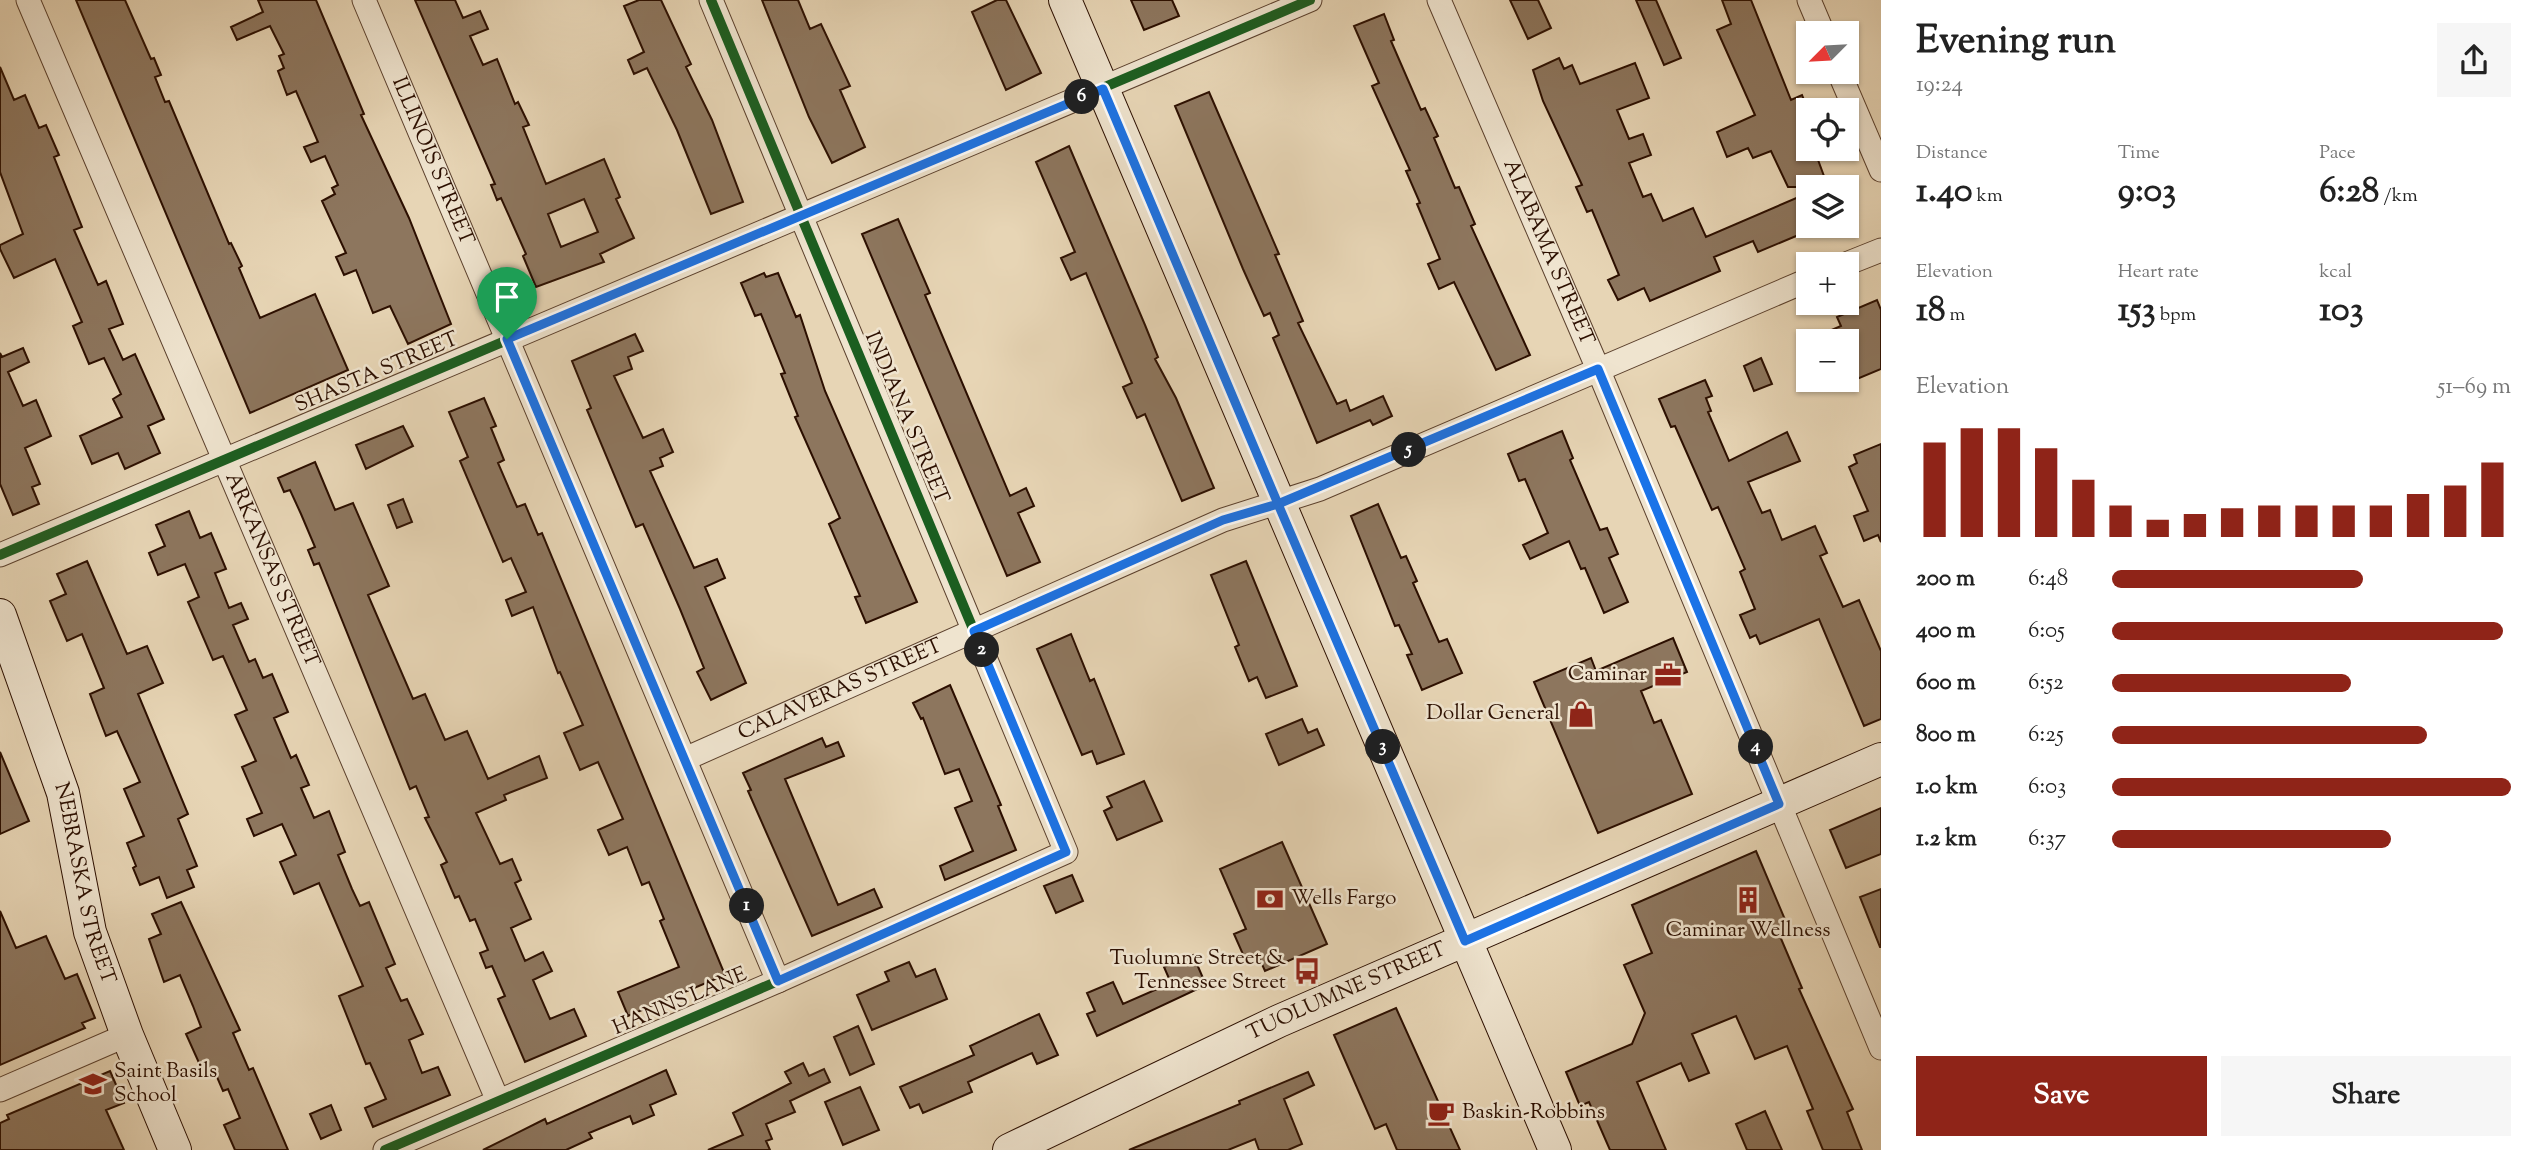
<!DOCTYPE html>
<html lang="en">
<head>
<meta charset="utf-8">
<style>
  :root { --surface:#fff; --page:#f6f6f6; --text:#222; --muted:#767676; --accent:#8f2418 }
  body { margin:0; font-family:"Sorts Mill Goudy",serif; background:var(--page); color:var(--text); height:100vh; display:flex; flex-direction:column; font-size:26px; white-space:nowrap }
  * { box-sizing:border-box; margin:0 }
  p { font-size:23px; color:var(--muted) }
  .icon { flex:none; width:38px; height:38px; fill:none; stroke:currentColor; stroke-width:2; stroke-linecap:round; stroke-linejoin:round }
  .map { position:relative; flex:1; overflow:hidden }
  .side { display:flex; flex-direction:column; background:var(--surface); width:665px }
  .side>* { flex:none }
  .needle { width:46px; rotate:246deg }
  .fabs { position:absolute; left:1796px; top:21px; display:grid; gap:14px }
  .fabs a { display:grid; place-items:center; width:63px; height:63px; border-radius:0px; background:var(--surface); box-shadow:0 2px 5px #0004; font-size:35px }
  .pin { position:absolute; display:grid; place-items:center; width:60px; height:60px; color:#fff; margin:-72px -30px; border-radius:50% 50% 50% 0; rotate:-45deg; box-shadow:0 0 7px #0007 }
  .pin .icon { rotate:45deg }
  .km { position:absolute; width:35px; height:35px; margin:-18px; border-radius:50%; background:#222; color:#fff; font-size:19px; line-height:35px; text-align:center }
  .round { display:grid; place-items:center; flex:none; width:74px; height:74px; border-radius:0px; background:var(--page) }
  .overview { display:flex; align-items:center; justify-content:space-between; height:119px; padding:0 35px }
  h1 { font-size:38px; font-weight:800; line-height:52px }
  .stats { display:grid; grid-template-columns:repeat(3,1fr); gap:10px; height:119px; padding:7px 35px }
  .stats div { display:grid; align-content:center }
  .stats b { font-size:35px; font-weight:800 }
  .stats small { font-size:19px; font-weight:400 }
  .stats p { font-size:19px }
  .chart { height:196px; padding:14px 35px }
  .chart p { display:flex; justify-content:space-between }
  .chart svg { width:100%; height:126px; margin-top:7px; stroke:var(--accent); stroke-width:6 }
  .cta { display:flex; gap:14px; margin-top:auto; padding:14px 35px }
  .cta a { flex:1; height:80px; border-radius:0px; background:var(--accent); color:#fff; font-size:28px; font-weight:800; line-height:80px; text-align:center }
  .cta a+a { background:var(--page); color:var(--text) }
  ul { padding:0 35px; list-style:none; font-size:23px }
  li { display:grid; grid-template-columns:112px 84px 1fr; align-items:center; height:52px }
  li i { height:18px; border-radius:9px; background:var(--accent) }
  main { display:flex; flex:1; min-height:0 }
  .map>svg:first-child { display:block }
  .building { fill:#8d765e; stroke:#2c0f00; stroke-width:2; fill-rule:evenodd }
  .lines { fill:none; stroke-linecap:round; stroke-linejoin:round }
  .street-casing { stroke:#5b402d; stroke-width:25 }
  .secondary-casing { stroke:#2c0f00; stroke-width:34 }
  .street { stroke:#efe4cf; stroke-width:23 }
  .secondary { stroke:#efe4cf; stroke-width:32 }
  .cycleway-casing { stroke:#efe4cf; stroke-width:15 }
  .cycleway { stroke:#1b5e20; stroke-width:10 }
  .route-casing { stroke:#fff; stroke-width:14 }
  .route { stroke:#1a73e8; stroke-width:9 }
  .labels { text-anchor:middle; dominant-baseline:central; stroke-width:5; stroke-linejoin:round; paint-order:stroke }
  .street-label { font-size:21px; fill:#2c0f00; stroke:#efe4cf }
  .poi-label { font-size:21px; fill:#2c0f00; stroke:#efe4cf; text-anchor:end }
</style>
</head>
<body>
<main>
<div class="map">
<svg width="1881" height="1150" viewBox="0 0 1881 1150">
  <rect width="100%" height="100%" fill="#e7d5b5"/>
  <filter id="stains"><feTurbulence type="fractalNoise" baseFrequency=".00286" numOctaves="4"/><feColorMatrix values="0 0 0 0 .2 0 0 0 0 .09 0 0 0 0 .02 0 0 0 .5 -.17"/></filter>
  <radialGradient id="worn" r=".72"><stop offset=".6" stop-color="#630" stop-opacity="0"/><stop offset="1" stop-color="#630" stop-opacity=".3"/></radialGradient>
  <path class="building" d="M76 0H125L151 59 154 58 161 75 155 77 165 102 169 101 229 244 231 243 242 266 239 268 260 318 315 294 348 370 250 413Z
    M258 0H316L364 114 361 115 409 218 451 324 408 344 390 306 373 313 356 270 344 275 336 257 346 253 322 201 335 194 332 188 338 185 325 156 311 162 304 147 318 142 296 91 287 95 278 71 284 68 279 56 284 54 270 26 237 40 231 27 263 12Z
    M415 0H455L463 18 480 11 488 29 470 36 483 65 497 59 515 104 518 102 529 125 523 127 546 184 604 159 620 197 616 199 634 238 600 254 604 262 536 287 523 256 526 254 501 198 497 200 491 185 495 184ZM584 199 598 232 561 247 548 214Z
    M639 0H661L691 64 686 67 712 120 743 202 711 214 677 130 647 68 634 74 628 60 644 52 624 6Z
    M762 0H798L810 29 821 24 850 86 840 90 865 147 832 163 809 117Z
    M997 0H1006L1041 73 1006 90 972 12Z
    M1131 0H1172L1179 16 1144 30Z
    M1510 0H1538L1551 28 1528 39Z
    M1636 0H1656L1681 58 1664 65Z
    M1722 0H1751L1791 100 1802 95 1808 110V149H1814L1828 187H1788L1771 151 1753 158 1748 148 1727 157 1717 132 1755 115 1717 30 1731 24Z
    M1384 14 1394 40 1391 41 1421 110 1425 108 1438 136 1434 138 1455 188 1459 187 1475 224 1471 226 1530 355 1496 370 1454 282 1439 289 1428 264 1440 259 1417 204 1420 203 1406 171 1410 170 1372 86 1379 83 1354 26Z
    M1559 58 1564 69 1572 65 1580 84 1635 63 1649 98 1617 110 1629 139 1643 134 1651 155 1629 163 1643 197 1651 194 1663 221 1693 208 1706 237 1808 193V231L1758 252 1753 241 1714 257 1720 271 1650 301 1644 288 1618 300 1608 280 1619 275 1592 210 1587 212 1576 187 1582 185 1543 101 1533 70Z
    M0 67 14 100 25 95 39 128 46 125 59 155 54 157 82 227 74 230 98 285 106 281 123 324 109 329 123 360 135 354 164 419 148 426 160 453 125 469 118 453 92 464 80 436 122 417 113 399 121 394 104 358 89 364 73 326 82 322 55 259 14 278 0 249V245L23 234 0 172Z
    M1209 92 1279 254 1275 255 1303 321 1298 323 1337 404 1346 400 1350 411 1383 396 1392 416 1373 425 1370 420 1317 443 1273 338 1279 335 1270 313 1264 316 1243 269 1175 106Z
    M1069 146 1145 325 1158 357 1155 359 1176 398 1214 488 1182 501 1145 414 1137 418 1123 387 1132 383 1086 273 1071 280 1061 258 1075 252 1036 162Z
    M898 219 930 293 925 295 1010 496 1026 488 1034 506 1018 513 1040 562 1007 576 862 234Z
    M764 273 766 277 778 273 796 317 800 315 825 391 917 602 866 623 855 597 860 596 829 524 840 518 795 417 798 416 781 374 785 373 761 314 755 316 741 283Z
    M1877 300 1881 310V369L1857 379 1846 353V341H1806L1841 326 1837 317Z
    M635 334 643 351 628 357 632 369 614 376 643 438 663 429 673 452 660 458 663 466 650 471 694 568 717 559 725 578 705 587 746 683 711 700 697 672 704 668 680 609 643 524 636 527 587 410 591 408 572 361Z
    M23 348 29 362 8 372 23 406 36 400 51 436 25 448 40 484 32 487 39 504 13 515 0 484V353L2 357Z
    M1761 358 1772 384 1754 391 1744 366Z
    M1705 380 1712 396 1706 398 1711 411 1708 412 1729 461 1787 432 1800 461 1748 482 1762 513 1770 510 1782 540 1815 526 1827 553 1820 556 1843 607 1859 600 1881 651V719L1864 726 1819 619 1760 644 1756 635 1750 638 1740 615 1755 609 1740 572 1745 569 1718 507 1712 510 1675 426 1671 427 1659 399Z
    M484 398 496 426 491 428 504 460 498 463 517 507 525 504 538 535 542 533 725 975 628 1016 618 992 679 967 660 921 664 919 649 882 642 885 627 847 609 855 598 830 623 819 598 762 580 770 564 733 583 725 560 672 558 673 533 607 512 616 506 600 526 592 511 558 503 562 460 461 468 457 449 412Z
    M403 426 413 446 366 469 356 445Z
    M1562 431 1573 458 1570 460 1600 530 1607 528 1618 554 1609 558 1628 602 1604 613 1585 568 1581 569 1569 541 1530 559 1523 545 1548 533 1525 479 1519 481 1508 454Z
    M1881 444V542L1878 535 1864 541 1854 516 1868 511 1849 467 1857 463 1854 455Z
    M315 462 335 510 353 503 389 586 368 595 413 699 425 694 445 740 467 731 488 779 539 756 547 778 504 795 506 800 476 813 500 864 512 859 521 880 515 883 531 919 511 928 525 961 543 952 552 971 533 980 550 1019 574 1009 586 1036 525 1062 498 999 505 996 492 966 486 968 480 953 488 950 475 919 470 921 459 896 455 898 441 865 447 862 425 818 429 817 416 786 410 789 319 563 314 565 308 550 315 547 301 514 290 490 284 492 278 478Z
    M403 499 412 522 397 528 388 505Z
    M1378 504 1401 558 1406 556 1417 581 1413 583 1439 642 1447 639 1462 673 1422 690 1407 655 1412 654 1399 625 1395 626 1351 516Z
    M189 511 200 538 211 533 226 569 215 573 229 608 241 603 248 619 233 625 249 662 255 659 263 678 272 674 288 712 274 718 291 758 296 755 309 785 301 788 314 818 329 811 345 852 338 855 352 889 360 906 369 902 395 964 386 968 401 1001 407 999 423 1034 409 1040 422 1073 438 1067 450 1095 373 1127 365 1108 386 1099 370 1063 366 1064 339 996 363 986 319 883 294 894 280 862 296 855 282 824 254 836 247 819 262 813 242 767 256 761 235 715 247 710 223 656 213 660 188 602 199 597 185 564 158 575 149 553 165 546 156 525Z
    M87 561 127 654 147 646 163 683 138 694 188 814 178 819 197 866 187 870 194 887 167 898 159 877 140 885 133 868 136 866 127 843 144 836 124 789 140 782 117 731 106 736 99 718 90 694 104 688 82 634 67 641 50 601 66 594 57 574Z
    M1246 561 1297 686 1266 698 1257 677 1249 681 1235 647 1239 645 1211 575Z
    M1071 634 1090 681 1094 679 1124 754 1097 764 1092 751 1082 755 1037 649Z
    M1673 638 1687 672 1641 691 1654 723 1661 720 1692 794 1598 833 1534 682 1591 658 1596 671Z
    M950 685 1001 805 998 806 1016 850 945 880 940 866 973 851 955 808 972 801 959 769 945 774 923 718 921 719 913 703Z
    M1302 719 1308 733 1317 729 1324 745 1279 765 1266 734Z
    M822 738 826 747 838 742 844 756 785 779 838 905 874 889 882 907 812 936 748 791 751 790 743 773Z
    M0 752 29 821 0 834Z
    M1144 781 1162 821 1117 840 1104 811 1112 807 1107 797Z
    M1881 808V854L1846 868 1830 830Z
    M1282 842 1327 944 1265 971 1257 953 1245 959 1234 934 1246 929 1220 869Z
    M1756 851 1789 929 1779 934 1802 988 1799 989 1853 1109 1847 1112 1862 1150H1823L1807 1111 1813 1109 1787 1046 1755 1059 1736 1016 1692 1034 1709 1073 1689 1081 1681 1063 1637 1082 1666 1150H1610L1589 1102 1580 1106 1566 1072 1632 1044 1645 1013 1624 965 1652 953 1632 905Z
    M1072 875 1083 901 1056 913 1044 886Z
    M1881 889V947H1880L1860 897Z
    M181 902 240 1030 233 1033 249 1070 253 1068 288 1150H235L224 1125 240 1118 228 1089 223 1091 214 1070 204 1074 186 1034 201 1027 193 1006 180 975 164 982 149 939 161 934 152 914Z
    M0 911 16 948 46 936 65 979 77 974 95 1018 82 1023 85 1028 0 1065Z
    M1193 955 1206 985 1097 1036 1087 1014 1095 1011 1087 993 1113 982 1123 1004 1171 983 1164 967Z
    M909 962 916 977 935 969 947 999 872 1030 857 995 889 981 885 972Z
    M1396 1008 1460 1150H1397L1386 1124 1375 1129 1334 1035Z
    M1039 1014 1058 1055 1037 1064 1032 1053 968 1082 972 1092 923 1113 919 1104 910 1108 900 1087 974 1055 970 1046Z
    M858 1026 874 1064 850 1075 834 1037Z
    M803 1063 809 1076 824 1069 830 1082 790 1101 795 1112 766 1124 772 1139 766 1141 770 1150H708L743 1135 733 1113 791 1083 785 1072Z
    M666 1070 676 1094 650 1105 654 1115 633 1124 630 1116 589 1133 592 1138 566 1150H483L545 1119 547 1124Z
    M110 1071 124 1103 106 1110 124 1150H0V1123L9 1119 7 1115Z
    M1308 1072 1314 1085 1284 1099 1302 1144 1288 1150H1259L1255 1139 1228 1150H1129L1240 1104 1239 1101Z
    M860 1087 879 1130 843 1145 825 1102Z
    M331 1105 341 1130 321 1139 310 1114Z
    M1765 1111 1782 1150H1747L1736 1124Z"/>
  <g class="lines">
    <defs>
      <g id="street">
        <path id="s1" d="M28 0 498 1101"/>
        <path id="s2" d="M364 0 778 981"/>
        <path id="s3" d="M1439 0 1598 369 1881 1048"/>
        <path d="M1809 0 1823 33"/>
        <path d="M1839 72 1881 170"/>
        <path d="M1846 264 1881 250"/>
        <path d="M0 555 1310 0"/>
        <path id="s4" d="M685 759 1223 520 1320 489 1808 280"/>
        <path d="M0 1090 127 1035"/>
        <path d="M385 1150 778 981 1066 852 711 0"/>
      </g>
      <g id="secondary">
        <path d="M1065 0 1555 1150"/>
        <path id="s5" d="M0 615 63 793 90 932 127 1035 175 1150"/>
        <path id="s6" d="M1009 1150 1279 1021 1881 759"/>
      </g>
    </defs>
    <use href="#street" class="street-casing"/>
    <use href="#secondary" class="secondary-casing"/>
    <use href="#street" class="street"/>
    <use href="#secondary" class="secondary"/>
    <defs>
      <path id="cycleway" d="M0 555 1310 0
        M385 1150 778 981 1066 852 711 0"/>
    </defs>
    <use href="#cycleway" class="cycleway-casing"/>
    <use href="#cycleway" class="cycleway"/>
  </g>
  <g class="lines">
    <defs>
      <path id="route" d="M507 339 778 981 1066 852 974 631 1223 520 1278 504 1465 941 1779 804 1598 369 1278 504 1103 89 507 339"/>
    </defs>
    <use href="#route" class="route-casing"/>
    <use href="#route" class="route"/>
  </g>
  <defs>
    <symbol id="office-bare" viewBox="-9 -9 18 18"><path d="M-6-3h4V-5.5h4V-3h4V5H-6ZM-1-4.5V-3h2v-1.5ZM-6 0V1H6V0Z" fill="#8f2418" stroke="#efe4cf" stroke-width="2.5" paint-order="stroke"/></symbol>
    <symbol id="shop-bare" viewBox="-9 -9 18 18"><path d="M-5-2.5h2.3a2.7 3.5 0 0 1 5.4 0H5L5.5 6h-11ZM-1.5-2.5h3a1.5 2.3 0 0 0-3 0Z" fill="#8f2418" stroke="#efe4cf" stroke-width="2.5" paint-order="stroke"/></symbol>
    <symbol id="bank-bare" viewBox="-9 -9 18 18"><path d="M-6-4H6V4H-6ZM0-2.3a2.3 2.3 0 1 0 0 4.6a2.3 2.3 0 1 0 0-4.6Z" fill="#8f2418" stroke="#efe4cf" stroke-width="2.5" paint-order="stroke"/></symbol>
    <symbol id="building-bare" viewBox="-9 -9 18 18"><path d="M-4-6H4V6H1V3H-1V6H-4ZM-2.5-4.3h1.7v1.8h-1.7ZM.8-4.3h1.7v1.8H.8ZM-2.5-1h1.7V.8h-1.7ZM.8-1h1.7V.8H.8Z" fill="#8f2418" stroke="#efe4cf" stroke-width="2.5" paint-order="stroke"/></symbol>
    <symbol id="bus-bare" viewBox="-9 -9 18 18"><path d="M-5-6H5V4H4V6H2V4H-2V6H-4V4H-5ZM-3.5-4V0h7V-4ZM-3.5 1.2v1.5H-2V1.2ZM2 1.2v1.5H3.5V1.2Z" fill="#8f2418" stroke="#efe4cf" stroke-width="2.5" paint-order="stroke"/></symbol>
    <symbol id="school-bare" viewBox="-9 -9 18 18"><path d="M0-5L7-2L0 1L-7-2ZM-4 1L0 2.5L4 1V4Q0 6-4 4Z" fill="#8f2418" stroke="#efe4cf" stroke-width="2.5" paint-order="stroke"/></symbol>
    <symbol id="cafe-bare" viewBox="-9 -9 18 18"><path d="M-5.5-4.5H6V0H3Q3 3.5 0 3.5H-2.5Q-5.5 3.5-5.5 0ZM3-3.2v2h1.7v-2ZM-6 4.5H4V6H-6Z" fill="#8f2418" stroke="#efe4cf" stroke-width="2.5" paint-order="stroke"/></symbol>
  </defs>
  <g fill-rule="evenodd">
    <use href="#office-bare" x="1649" y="656" width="38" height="38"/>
    <use href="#shop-bare" x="1562" y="695" width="38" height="38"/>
    <use href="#bank-bare" x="1251" y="880" width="38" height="38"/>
    <use href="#building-bare" x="1729" y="881" width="38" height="38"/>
    <use href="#bus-bare" x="1288" y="952" width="38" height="38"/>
    <use href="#school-bare" x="74" y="1065" width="38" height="38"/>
    <use href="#cafe-bare" x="1422" y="1094" width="38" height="38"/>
  </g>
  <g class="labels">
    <g class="street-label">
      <text stroke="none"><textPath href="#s2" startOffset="175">ILLINOIS STREET</textPath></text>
      <text stroke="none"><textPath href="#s3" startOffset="275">ALABAMA STREET</textPath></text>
      <text transform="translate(377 373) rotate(-23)">SHASTA STREET</text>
      <text transform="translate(906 418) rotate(67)">INDIANA STREET</text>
      <text stroke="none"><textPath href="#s1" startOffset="620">ARKANSAS STREET</textPath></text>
      <text stroke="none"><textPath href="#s4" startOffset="170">CALAVERAS STREET</textPath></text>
      <text stroke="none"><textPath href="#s5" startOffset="282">NEBRASKA STREET</textPath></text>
      <text stroke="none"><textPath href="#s6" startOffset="373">TUOLUMNE STREET</textPath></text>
      <text transform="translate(680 1002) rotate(-23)">HANNS LANE</text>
    </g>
    <g class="poi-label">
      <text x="1647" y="675">Caminar</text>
      <text x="1560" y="714">Dollar General</text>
      <text x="1291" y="899" text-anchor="start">Wells Fargo</text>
      <text x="1748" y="931" text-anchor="middle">Caminar Wellness</text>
      <text x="1286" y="959">Tuolumne Street &amp;<tspan x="1286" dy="24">Tennessee Street</tspan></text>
      <text x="114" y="1072" text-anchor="start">Saint Basils<tspan x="114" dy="24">School</tspan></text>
      <text x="1462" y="1113" text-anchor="start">Baskin-Robbins</text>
    </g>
  </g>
  <rect width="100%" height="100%" filter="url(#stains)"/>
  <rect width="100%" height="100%" fill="url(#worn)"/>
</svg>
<div class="fabs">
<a><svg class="needle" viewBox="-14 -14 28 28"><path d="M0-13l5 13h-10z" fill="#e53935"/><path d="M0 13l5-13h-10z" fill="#767676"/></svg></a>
<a><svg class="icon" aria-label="locate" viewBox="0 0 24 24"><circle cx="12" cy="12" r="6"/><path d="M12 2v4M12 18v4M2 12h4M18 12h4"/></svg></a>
<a><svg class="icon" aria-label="layers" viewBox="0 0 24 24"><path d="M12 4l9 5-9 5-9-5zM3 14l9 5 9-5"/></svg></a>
<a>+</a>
<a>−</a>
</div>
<div class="pin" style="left:507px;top:339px;background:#1e9e55"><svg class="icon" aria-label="arrive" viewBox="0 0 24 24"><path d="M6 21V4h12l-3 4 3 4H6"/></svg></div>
<b class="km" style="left:747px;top:906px">1</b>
<b class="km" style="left:982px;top:650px">2</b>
<b class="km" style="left:1383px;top:747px">3</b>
<b class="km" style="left:1756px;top:747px">4</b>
<b class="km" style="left:1409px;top:450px">5</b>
<b class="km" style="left:1082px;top:97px">6</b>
</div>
<section class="side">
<div class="overview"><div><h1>Evening run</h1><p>19:24</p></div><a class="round"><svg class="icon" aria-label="share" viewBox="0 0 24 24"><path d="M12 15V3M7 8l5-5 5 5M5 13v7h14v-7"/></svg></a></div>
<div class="stats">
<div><p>Distance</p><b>1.40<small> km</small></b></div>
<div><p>Time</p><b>9:03</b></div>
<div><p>Pace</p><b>6:28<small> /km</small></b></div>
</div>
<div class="stats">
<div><p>Elevation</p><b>18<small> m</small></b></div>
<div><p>Heart rate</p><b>153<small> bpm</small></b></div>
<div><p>kcal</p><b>103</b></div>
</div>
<div class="chart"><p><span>Elevation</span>51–69 m</p>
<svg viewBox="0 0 160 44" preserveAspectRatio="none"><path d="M5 44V11M15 44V6M25 44V6M35 44V13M45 44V24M55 44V33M65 44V38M75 44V36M85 44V34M95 44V33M105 44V33M115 44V33M125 44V33M135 44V29M145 44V26M155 44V18"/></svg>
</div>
<ul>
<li><b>200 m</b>6:48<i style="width:63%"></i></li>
<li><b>400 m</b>6:05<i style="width:98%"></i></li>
<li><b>600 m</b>6:52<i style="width:60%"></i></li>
<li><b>800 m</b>6:25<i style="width:79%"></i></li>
<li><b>1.0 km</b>6:03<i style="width:100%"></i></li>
<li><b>1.2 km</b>6:37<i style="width:70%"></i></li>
</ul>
<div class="cta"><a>Save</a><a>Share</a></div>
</section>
</main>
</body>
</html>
